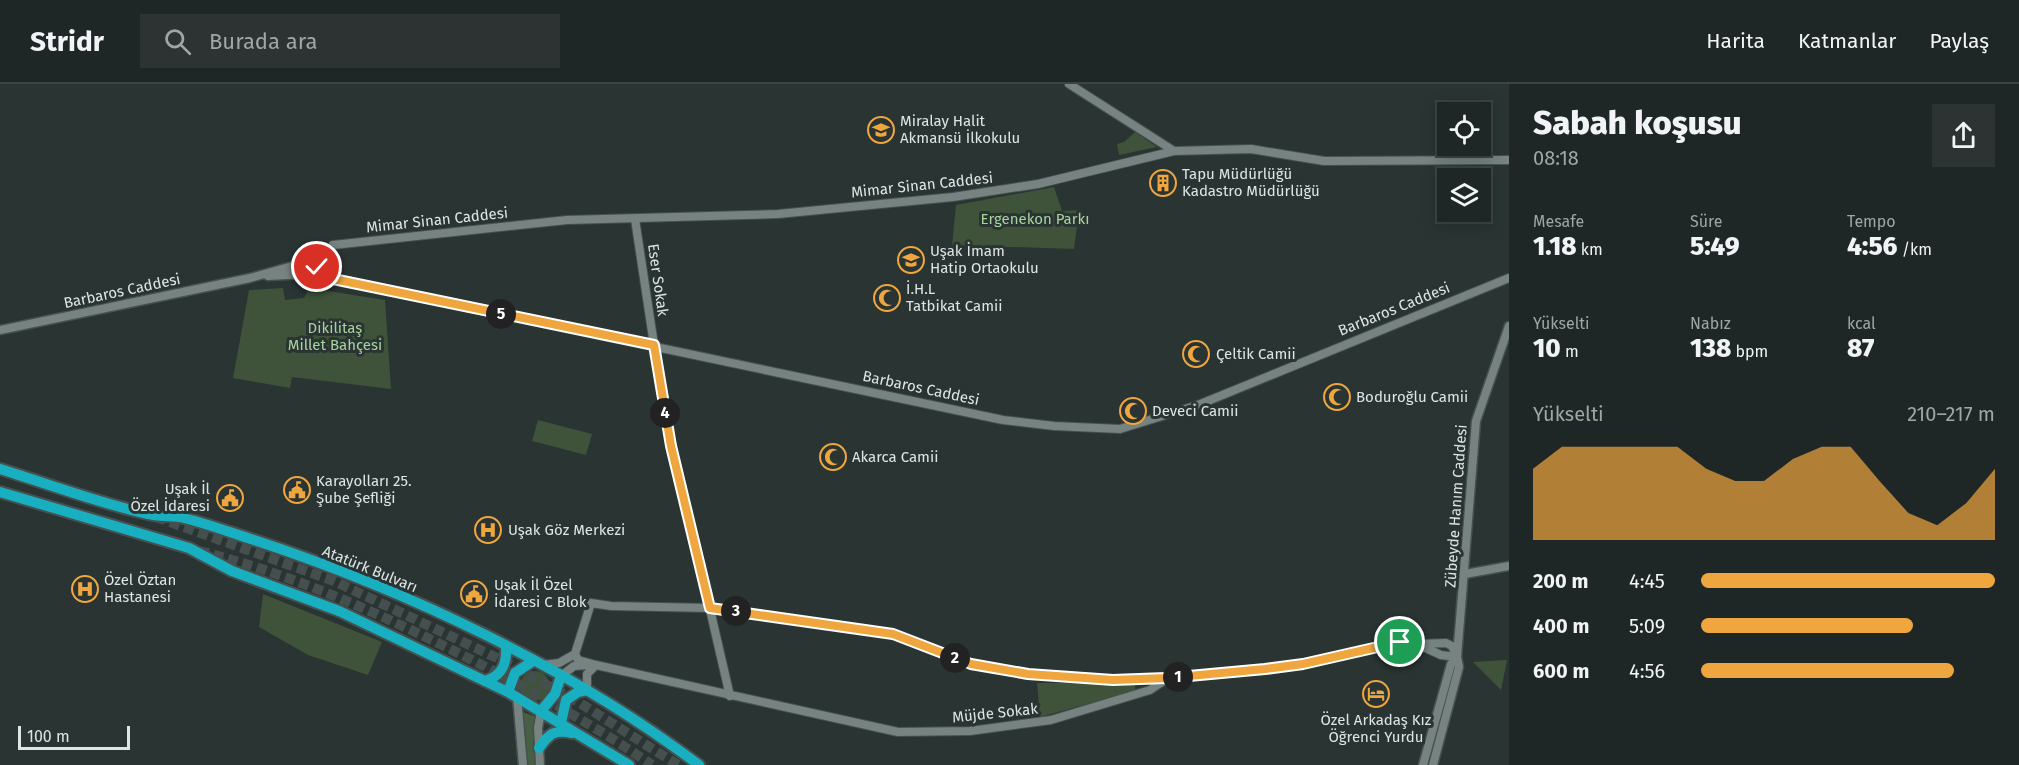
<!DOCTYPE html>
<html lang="tr">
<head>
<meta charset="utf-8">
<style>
  :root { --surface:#1f2726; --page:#2c3332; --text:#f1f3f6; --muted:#a1a5a7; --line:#3c4443; --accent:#f0a63e }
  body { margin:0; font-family:"Fira Sans",sans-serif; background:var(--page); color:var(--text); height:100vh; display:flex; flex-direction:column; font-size:22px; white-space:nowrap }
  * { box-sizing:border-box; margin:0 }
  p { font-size:20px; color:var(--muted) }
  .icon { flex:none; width:33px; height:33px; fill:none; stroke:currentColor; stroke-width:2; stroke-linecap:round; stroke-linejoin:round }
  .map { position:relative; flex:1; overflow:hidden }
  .sheet { display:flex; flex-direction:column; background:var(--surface); width:510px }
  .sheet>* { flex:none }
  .controls { position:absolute; left:1437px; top:18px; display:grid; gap:12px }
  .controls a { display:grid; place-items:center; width:54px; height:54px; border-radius:0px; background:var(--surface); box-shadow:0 3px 15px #0003,0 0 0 2px var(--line); font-size:30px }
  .scale { position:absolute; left:18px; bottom:15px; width:112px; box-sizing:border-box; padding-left:6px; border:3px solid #dee5e4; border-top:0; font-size:16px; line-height:21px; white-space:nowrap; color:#dee5e4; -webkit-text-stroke:4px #293433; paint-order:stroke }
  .pin { position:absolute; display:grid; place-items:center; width:51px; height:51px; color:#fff; margin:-26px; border:3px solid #fff; border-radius:50%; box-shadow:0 2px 6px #0007 }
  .km { position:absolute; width:30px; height:30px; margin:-15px; border-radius:50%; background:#222; color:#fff; font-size:16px; line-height:30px; text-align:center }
  .round { display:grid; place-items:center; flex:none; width:63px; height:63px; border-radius:0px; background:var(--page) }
  .overview { display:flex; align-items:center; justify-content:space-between; height:102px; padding:0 24px }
  h1 { font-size:33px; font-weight:800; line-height:45px }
  .metrics { display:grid; grid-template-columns:repeat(3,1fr); gap:9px; height:102px; padding:6px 24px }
  .metrics div { display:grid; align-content:center }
  .metrics b { font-size:26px; font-weight:800 }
  .metrics small { font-size:16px; font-weight:400 }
  .metrics p { font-size:16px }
  .chart { height:168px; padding:12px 24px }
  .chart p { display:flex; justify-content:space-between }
  .chart svg { width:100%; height:108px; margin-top:6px; fill:var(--accent); opacity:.7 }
  ul { padding:0 24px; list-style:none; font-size:20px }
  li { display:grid; grid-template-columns:96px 72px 1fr; align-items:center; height:45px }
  li i { height:15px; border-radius:8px; background:var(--accent) }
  header { display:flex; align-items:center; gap:36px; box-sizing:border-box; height:84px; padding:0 30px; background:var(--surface); border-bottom:2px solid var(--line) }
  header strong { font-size:28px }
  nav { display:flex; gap:33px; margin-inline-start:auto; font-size:21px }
  .search { width:420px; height:54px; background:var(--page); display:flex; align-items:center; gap:15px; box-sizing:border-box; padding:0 21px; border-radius:0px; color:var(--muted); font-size:22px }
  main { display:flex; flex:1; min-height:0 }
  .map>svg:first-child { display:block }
  .green { fill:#3e533a }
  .forest { fill:#475f43 }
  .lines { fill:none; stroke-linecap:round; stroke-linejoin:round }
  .trunk-tunnel { stroke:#444f4e; stroke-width:10; stroke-dasharray:10 5; stroke-linecap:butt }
  .tertiary-casing { stroke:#46504f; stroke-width:10 }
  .secondary-casing { stroke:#46504f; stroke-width:11 }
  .trunk-casing { stroke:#46504f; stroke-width:14 }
  .tertiary { stroke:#768381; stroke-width:8 }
  .secondary { stroke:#768381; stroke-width:8 }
  .trunk { stroke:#18b0c1; stroke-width:10 }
  .route-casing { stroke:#fff; stroke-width:12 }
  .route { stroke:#f0a63e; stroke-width:8 }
  .labels { text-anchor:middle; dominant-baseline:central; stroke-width:6; stroke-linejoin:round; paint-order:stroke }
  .poi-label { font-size:15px; fill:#dee5e4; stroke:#293433; text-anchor:start }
  .street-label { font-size:15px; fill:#dee5e4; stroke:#293433 }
  .park-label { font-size:15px; fill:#a8d39f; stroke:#293433 }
</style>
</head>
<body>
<header>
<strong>Stridr</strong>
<div class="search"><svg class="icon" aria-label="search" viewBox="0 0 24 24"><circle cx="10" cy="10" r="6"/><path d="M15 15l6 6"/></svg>Burada ara</div>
<nav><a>Harita</a><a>Katmanlar</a><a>Paylaş</a></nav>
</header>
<main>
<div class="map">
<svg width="1509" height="681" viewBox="0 0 1509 681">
  <rect width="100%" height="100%" fill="#293433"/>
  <path class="green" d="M1135 48 1157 63 1119 71 1117 60 1124 58Z
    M1054 103 1062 127 1079 126 1074 165 952 161 956 121Z
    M283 204 285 216 304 214 309 204 385 216 391 305 292 293 290 304 233 294 249 206Z
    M538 336 592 350 586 371 532 357Z
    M263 510 382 558 368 591 308 571 259 543Z
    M1507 576 1501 606 1473 578Z
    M520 602a15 15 0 1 1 30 0a15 15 0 1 1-30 0Z
    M1037 599H1135V607L1040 633Z"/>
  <path class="forest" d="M523 628 536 633 533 658 535 681H527Z"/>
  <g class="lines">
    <path class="trunk-tunnel" d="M156 433 334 497 497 574 580 619 678 681
      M199 467C288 489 372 526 454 567 522 601 589 638 652 681"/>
    <defs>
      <path id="tertiary" d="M1069 0 1174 67
        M635 135 664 327 730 612
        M333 161 567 136 778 130 953 113 1038 100 1174 67 1251 65 1324 77 1509 76
        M309 190 1003 336 1054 342 1120 345 1198 321 1509 194
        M1419 561 1441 571 1457 573
        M575 570 578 576 596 581 898 648 970 647 1051 636 1150 606 1165 596
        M543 581 559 579 575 570 591 519 611 522 710 524 893 550 971 581 1028 590 1113 595 1210 591 1303 580 1400 558 1417 560 1446 559 1452 562 1457 573
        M561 592 574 582 588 581
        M587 606V590L596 581"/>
      <path id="secondary" d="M302 183a7 7 0 1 1 14 0a7 7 0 1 1-14 0Z
        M268 192 307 190
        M0 246 250 194 303 179
        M1465 490 1509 482
        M517 613 523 681
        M540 681 538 644 541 627
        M1423 681 1451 580 1457 573 1476 337 1509 242
        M1433 681 1459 583 1457 573"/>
      <path id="trunk" d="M0 385C49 400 98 419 148 430 158 433 169 431 180 433 205 439 229 448 254 456 406 506 571 584 699 681
        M0 408 189 464 232 487 339 527 508 608 629 681
        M485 597C502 592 507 580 506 563
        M508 608 515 589 533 577
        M541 627 555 610 561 592
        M561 639 566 616 578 608 587 606
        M539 664C549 650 554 645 572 649"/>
    </defs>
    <use href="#tertiary" class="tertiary-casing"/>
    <use href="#secondary" class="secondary-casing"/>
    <use href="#trunk" class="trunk-casing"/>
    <use href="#tertiary" class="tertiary"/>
    <use href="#secondary" class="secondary"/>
    <use href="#trunk" class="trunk"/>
  </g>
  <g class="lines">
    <defs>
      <path id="route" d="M317 183 315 188 309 190 654 261 671 362 710 524 893 550 971 580 1028 590 1113 596 1167 594 1265 585 1303 580 1400 558"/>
    </defs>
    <use href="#route" class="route-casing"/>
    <use href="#route" class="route"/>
  </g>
  <defs>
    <symbol id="school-ring" viewBox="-11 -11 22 22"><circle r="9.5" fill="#293433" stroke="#f0a63e" stroke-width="1.5"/><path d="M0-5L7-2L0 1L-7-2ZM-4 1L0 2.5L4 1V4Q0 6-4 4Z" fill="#f0a63e"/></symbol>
    <symbol id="building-ring" viewBox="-11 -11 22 22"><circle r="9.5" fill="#293433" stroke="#f0a63e" stroke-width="1.5"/><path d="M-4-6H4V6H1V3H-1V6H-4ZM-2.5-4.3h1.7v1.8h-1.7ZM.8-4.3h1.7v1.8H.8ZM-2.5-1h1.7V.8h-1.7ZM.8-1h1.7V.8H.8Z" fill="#f0a63e"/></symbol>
    <symbol id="mosque-ring" viewBox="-11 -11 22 22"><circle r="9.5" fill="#293433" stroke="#f0a63e" stroke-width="1.5"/><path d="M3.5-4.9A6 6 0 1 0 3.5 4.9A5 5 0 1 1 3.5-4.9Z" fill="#f0a63e"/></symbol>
    <symbol id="civic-ring" viewBox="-11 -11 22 22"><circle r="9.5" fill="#293433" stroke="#f0a63e" stroke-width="1.5"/><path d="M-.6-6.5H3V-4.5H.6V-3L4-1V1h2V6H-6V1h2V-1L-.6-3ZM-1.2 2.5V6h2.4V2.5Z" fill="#f0a63e"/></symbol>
    <symbol id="hospital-ring" viewBox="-11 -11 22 22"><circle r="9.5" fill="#293433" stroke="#f0a63e" stroke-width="1.5"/><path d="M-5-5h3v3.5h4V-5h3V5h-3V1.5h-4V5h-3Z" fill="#f0a63e"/></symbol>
    <symbol id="hotel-ring" viewBox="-11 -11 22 22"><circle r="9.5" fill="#293433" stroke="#f0a63e" stroke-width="1.5"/><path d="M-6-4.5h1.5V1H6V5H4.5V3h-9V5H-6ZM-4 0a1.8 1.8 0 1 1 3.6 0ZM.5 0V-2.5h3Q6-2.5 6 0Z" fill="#f0a63e"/></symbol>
  </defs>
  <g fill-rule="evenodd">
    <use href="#school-ring" x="866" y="31" width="30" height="30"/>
    <use href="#building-ring" x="1148" y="84" width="30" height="30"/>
    <use href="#school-ring" x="896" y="161" width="30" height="30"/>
    <use href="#mosque-ring" x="872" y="199" width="30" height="30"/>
    <use href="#mosque-ring" x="1181" y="255" width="30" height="30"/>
    <use href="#mosque-ring" x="1322" y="298" width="30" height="30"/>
    <use href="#mosque-ring" x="1118" y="312" width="30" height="30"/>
    <use href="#mosque-ring" x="818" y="358" width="30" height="30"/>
    <use href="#civic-ring" x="282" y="391" width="30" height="30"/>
    <use href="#civic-ring" x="215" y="399" width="30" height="30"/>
    <use href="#hospital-ring" x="473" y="431" width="30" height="30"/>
    <use href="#hospital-ring" x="70" y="490" width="30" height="30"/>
    <use href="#civic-ring" x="459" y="495" width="30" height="30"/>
    <use href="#hotel-ring" x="1361" y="595" width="30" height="30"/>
  </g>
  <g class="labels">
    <g class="poi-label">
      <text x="900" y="37">Miralay Halit<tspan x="900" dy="17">Akmansü İlkokulu</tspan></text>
      <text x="1182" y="90">Tapu Müdürlüğü<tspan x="1182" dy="17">Kadastro Müdürlüğü</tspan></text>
      <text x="930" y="167">Uşak İmam<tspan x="930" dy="17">Hatip Ortaokulu</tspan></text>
      <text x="906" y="205">İ.H.L<tspan x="906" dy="17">Tatbikat Camii</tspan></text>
      <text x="1216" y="270">Çeltik Camii</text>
      <text x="1356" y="313">Boduroğlu Camii</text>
      <text x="1152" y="327">Deveci Camii</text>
      <text x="852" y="373">Akarca Camii</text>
      <text x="316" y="397">Karayolları 25.<tspan x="316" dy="17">Şube Şefliği</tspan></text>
      <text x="210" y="405" text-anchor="end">Uşak İl<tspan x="210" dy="17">Özel İdaresi</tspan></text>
      <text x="508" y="446">Uşak Göz Merkezi</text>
      <text x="104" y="496">Özel Öztan<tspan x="104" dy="17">Hastanesi</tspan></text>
      <text x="494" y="501">Uşak İl Özel<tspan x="494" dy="17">İdaresi C Blok</tspan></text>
      <text x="1376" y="636" text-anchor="middle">Özel Arkadaş Kız<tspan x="1376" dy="17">Öğrenci Yurdu</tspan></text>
    </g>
    <g class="street-label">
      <text transform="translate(922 101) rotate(-6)">Mimar Sinan Caddesi</text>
      <text transform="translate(437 136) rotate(-6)">Mimar Sinan Caddesi</text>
      <text transform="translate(658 196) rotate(82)">Eser Sokak</text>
      <text transform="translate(122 207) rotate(-12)">Barbaros Caddesi</text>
      <text transform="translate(1394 225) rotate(-22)">Barbaros Caddesi</text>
      <text transform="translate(921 304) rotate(12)">Barbaros Caddesi</text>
      <text transform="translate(1456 422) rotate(-86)">Zübeyde Hanım Caddesi</text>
      <text transform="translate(370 485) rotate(22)">Atatürk Bulvarı</text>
      <text transform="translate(995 629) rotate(-6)">Müjde Sokak</text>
    </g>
    <g class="park-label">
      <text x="1035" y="135">Ergenekon Parkı</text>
      <text x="335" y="244">Dikilitaş<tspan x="335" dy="17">Millet Bahçesi</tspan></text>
    </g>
  </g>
</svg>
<div class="controls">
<a><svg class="icon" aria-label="locate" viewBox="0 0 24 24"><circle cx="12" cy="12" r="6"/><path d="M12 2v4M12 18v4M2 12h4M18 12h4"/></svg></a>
<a><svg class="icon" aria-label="layers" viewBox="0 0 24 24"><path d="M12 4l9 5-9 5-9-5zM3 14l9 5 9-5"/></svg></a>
</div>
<div class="scale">100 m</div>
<div class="pin" style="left:1400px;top:558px;background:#1e9e55"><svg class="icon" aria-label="arrive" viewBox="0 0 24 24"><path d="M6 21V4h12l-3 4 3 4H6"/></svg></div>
<div class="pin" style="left:317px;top:183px;background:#d93025"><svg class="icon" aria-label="check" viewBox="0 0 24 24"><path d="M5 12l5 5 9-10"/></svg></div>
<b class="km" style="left:1178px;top:593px">1</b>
<b class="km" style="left:955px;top:574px">2</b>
<b class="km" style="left:736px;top:527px">3</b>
<b class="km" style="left:665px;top:329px">4</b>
<b class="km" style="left:501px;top:230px">5</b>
</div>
<section class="sheet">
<div class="overview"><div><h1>Sabah koşusu</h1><p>08:18</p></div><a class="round"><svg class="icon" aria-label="share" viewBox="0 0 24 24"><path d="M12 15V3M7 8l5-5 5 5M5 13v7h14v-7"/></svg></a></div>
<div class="metrics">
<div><p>Mesafe</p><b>1.18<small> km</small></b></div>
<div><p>Süre</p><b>5:49</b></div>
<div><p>Tempo</p><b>4:56<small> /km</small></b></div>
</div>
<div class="metrics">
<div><p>Yükselti</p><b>10<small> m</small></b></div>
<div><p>Nabız</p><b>138<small> bpm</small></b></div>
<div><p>kcal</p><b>87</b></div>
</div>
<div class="chart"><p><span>Yükselti</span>210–217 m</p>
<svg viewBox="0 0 160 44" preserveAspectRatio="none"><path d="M0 44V15L10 6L20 6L30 6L40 6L50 6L60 15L70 20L80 20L90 11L100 6L110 6L120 20L130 33L140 38L150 29L160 15V44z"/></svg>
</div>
<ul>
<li><b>200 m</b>4:45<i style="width:100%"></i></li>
<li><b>400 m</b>5:09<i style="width:72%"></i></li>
<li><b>600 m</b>4:56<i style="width:86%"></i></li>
</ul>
</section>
</main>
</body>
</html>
